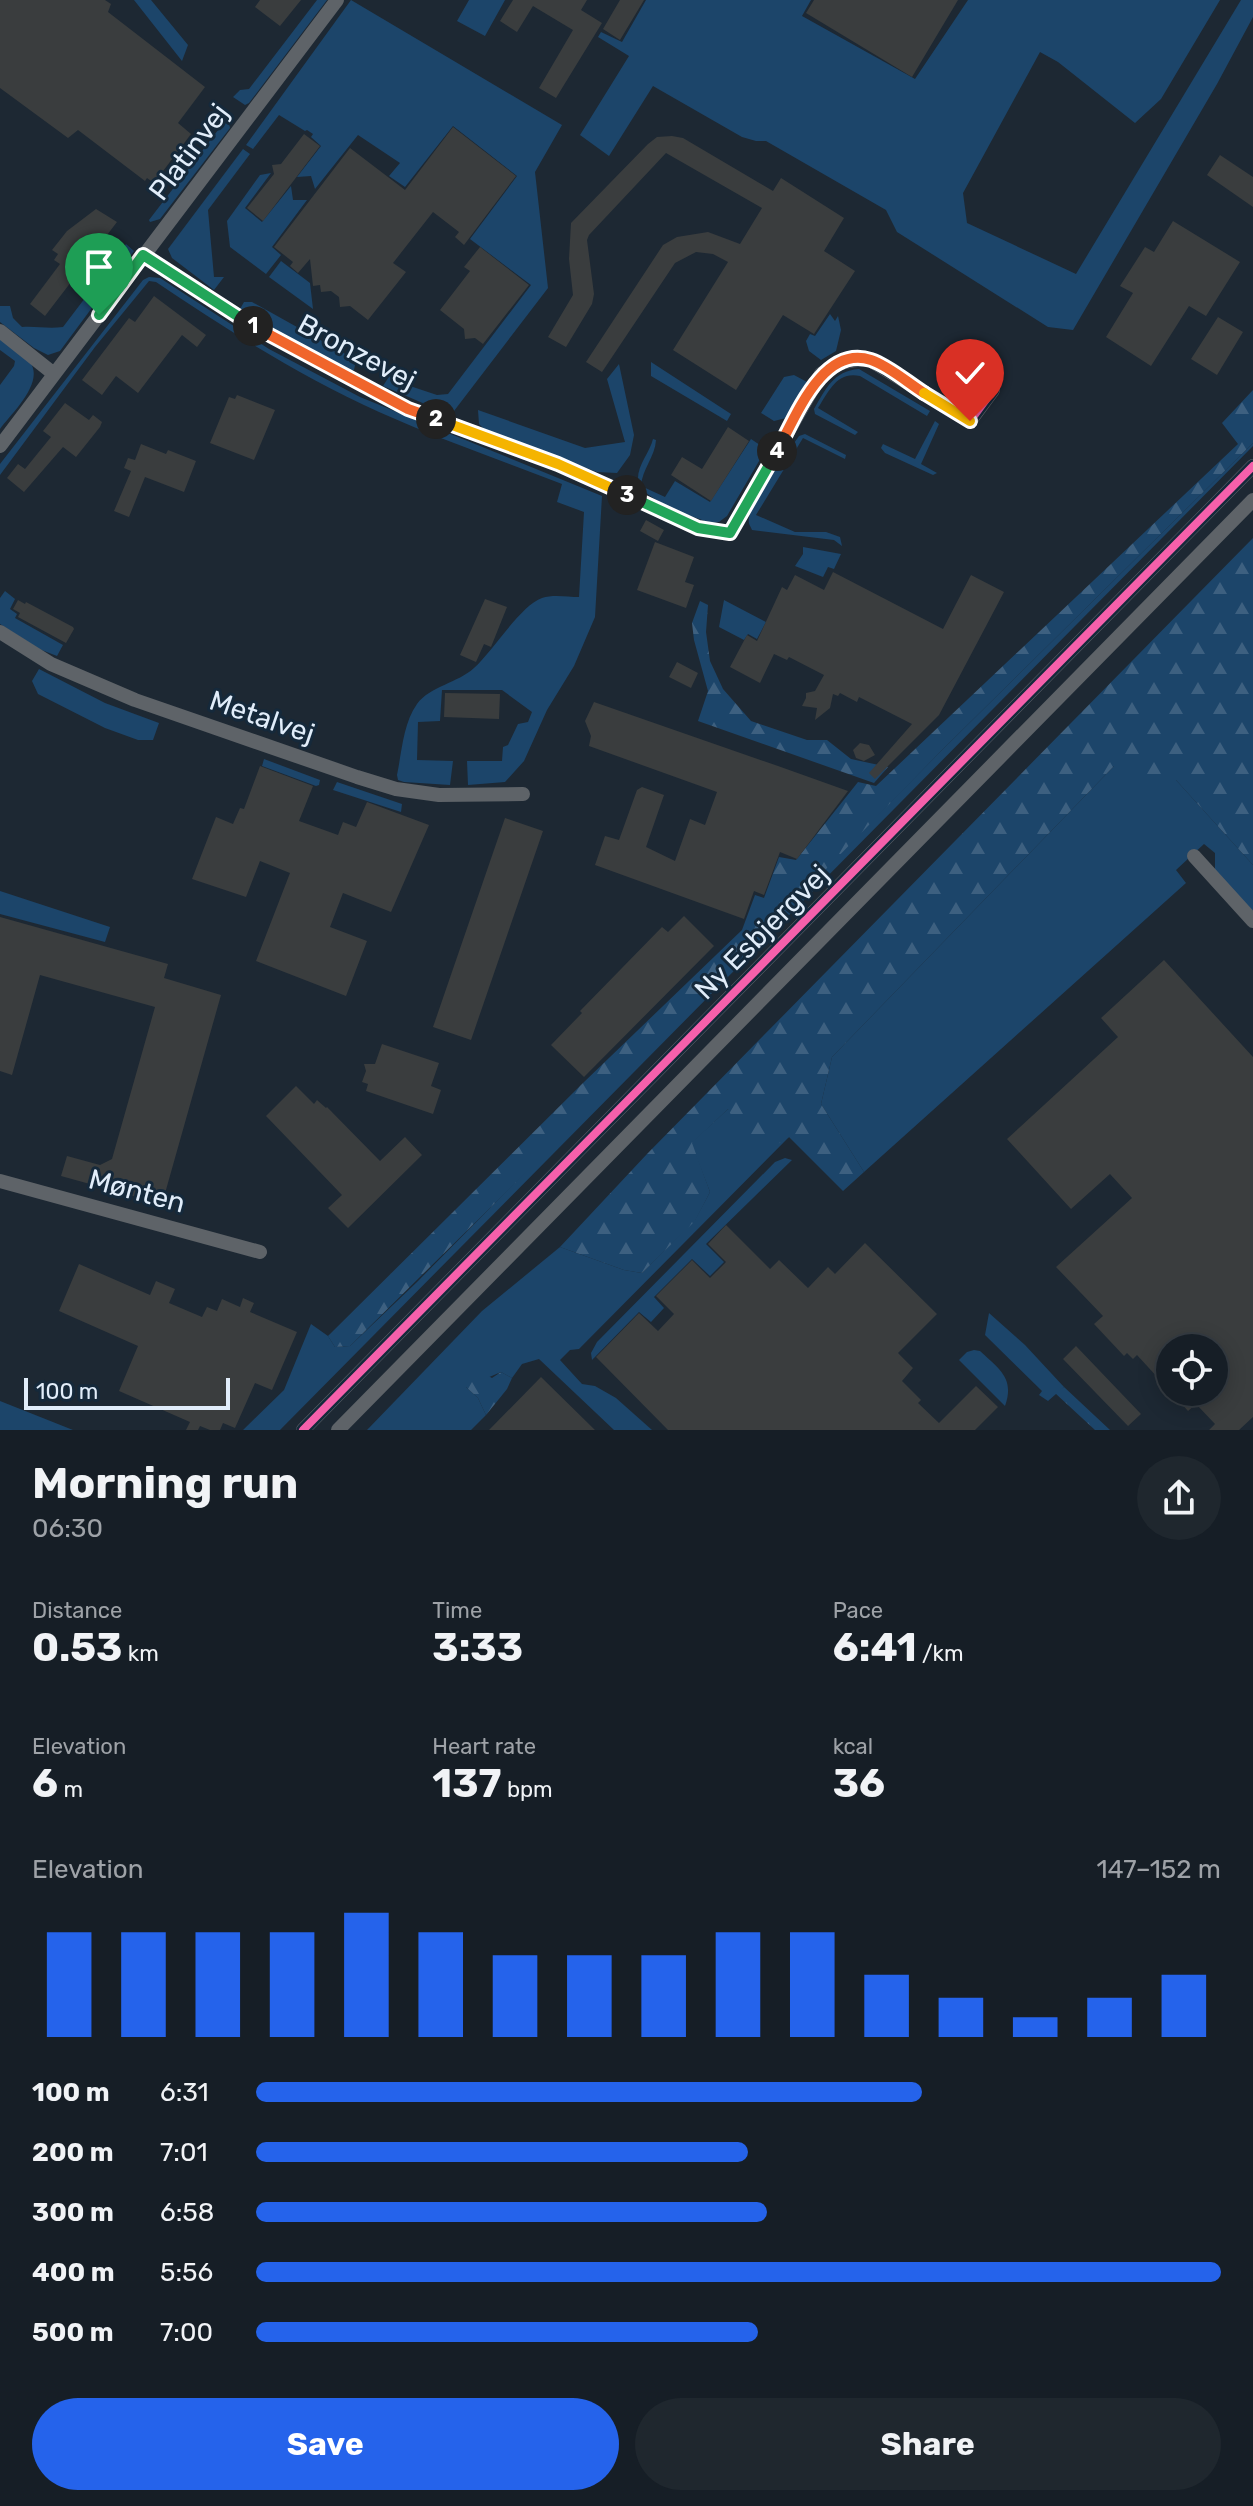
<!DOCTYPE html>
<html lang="en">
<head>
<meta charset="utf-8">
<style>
  :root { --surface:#161e26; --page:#1f272e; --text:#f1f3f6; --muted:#9ea2a7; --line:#353c43; --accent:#2563eb }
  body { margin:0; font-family:Rubik,sans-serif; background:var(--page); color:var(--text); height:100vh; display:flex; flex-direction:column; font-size:30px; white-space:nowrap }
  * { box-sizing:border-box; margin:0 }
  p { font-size:26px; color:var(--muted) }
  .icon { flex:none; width:44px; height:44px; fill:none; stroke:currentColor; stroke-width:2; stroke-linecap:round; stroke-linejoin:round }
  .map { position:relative; height:1430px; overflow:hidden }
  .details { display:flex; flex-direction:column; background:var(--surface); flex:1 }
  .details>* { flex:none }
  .tools { position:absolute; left:1156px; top:1334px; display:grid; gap:16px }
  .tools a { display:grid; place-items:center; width:72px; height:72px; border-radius:50%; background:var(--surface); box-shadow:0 4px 20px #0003,0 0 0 2px var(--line); font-size:40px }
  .scale { position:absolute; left:24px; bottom:20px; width:206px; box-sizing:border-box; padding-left:8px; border:4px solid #e1edfa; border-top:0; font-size:22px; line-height:28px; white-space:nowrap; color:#e1edfa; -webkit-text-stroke:6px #15293b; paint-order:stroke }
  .pin { position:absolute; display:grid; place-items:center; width:68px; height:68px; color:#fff; margin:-82px -34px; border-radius:50% 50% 50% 0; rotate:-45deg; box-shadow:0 0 8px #0007 }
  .pin .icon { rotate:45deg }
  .km { position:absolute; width:40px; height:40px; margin:-20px; border-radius:50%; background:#222; color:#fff; font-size:22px; line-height:40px; text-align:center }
  .round { display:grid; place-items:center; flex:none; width:84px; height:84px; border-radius:42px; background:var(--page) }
  .summary { display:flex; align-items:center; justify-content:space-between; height:136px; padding:0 32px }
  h1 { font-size:44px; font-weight:700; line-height:60px }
  .figures { display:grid; grid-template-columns:repeat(3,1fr); gap:12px; height:136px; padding:8px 32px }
  .figures div { display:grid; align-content:center }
  .figures b { font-size:40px; font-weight:700 }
  .figures small { font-size:22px; font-weight:400 }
  .figures p { font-size:22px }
  .chart { height:224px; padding:16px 32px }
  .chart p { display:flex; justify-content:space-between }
  .chart svg { width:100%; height:144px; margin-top:8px; stroke:var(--accent); stroke-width:6 }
  .action { display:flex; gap:16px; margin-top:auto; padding:16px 32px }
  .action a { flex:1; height:92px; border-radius:48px; background:var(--accent); color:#fff; font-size:32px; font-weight:700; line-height:92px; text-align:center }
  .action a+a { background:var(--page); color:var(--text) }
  ul { padding:0 32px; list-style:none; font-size:26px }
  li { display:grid; grid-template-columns:128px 96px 1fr; align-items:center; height:60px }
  li i { height:20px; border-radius:10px; background:var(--accent) }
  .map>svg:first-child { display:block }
  .grass { fill:#1c456a }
  .forest { fill:url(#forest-firs) }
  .building { fill:#3a3d3e }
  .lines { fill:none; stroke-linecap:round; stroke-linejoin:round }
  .minor { stroke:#5e6368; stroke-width:14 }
  .cycleway-casing { stroke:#15293b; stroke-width:13 }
  .cycleway { stroke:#f560ab; stroke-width:8 }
  .split-1-casing { stroke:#fff; stroke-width:16 }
  .split-2-casing { stroke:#fff; stroke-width:16 }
  .split-3-casing { stroke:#fff; stroke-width:16 }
  .split-4-casing { stroke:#fff; stroke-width:16 }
  .split-5-casing { stroke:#fff; stroke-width:16 }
  .split-6-casing { stroke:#fff; stroke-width:16 }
  .split-1 { stroke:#22a559; stroke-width:10 }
  .split-2 { stroke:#f0652b; stroke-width:10 }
  .split-3 { stroke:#f5b400; stroke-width:10 }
  .split-4 { stroke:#22a559; stroke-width:10 }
  .split-5 { stroke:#f0652b; stroke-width:10 }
  .split-6 { stroke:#f5b400; stroke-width:10 }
  .labels { text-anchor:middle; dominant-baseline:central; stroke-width:6; stroke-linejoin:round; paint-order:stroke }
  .street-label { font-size:28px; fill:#e1edfa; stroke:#15293b }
</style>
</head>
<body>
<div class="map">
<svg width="1253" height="1430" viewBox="0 0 1253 1430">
  <defs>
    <pattern id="forest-firs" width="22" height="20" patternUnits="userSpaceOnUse" patternTransform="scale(2)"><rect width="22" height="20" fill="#1c456a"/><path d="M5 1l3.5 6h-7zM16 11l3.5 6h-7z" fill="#3d6080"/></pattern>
  </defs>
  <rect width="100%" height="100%" fill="#1d2833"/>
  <path class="grass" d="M134 0H151L188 45 182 61Z
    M317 0H327L249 103 245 105 233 97 240 90 249 89Z
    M351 0 562 125 535 172 548 288 454 411 446 413 383 386 390 375 392 380 437 395 448 394 531 285 470 239 517 176 453 126 405 187 389 176 400 163 358 135 315 189 311 176 297 177 321 146 311 137 313 134 307 130 305 131 279 115 253 149 246 145Z
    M469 0H505L485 36 457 21Z
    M646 0H811L802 16 915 79 968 0H1220L1161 99 1135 123 1058 62 1040 52 963 193 967 223 1076 274 1241 0H1253V17L1217 84 1073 330 1048 327 897 232 886 210 766 141H756L742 137 653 86 609 156 580 135 629 56 598 37 601 32 622 42Z
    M225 121 229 123 230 128 160 219 150 222 149 220Z
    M243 149 250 154 208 210 214 277H224L214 290 172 258 168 249Z
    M271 173 245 208 262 222 291 186 293 200H307L272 247 281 255 266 274 230 247 227 221 260 175Z
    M126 244 134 251 60 351 48 355 34 348 0 322V306H10L13 318 22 327C36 326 48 329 63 327Z
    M281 261 310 283 313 309 269 277Z
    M149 277 160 278 269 349 360 397 602 496 595 617 574 666 547 710 524 761 505 782 468 785 467 761H502L503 747 508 745 518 724 528 722 532 712 502 690H442L440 721 418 722 417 760 453 761 450 785 404 782 398 780 397 775C402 751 403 724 417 704 430 686 458 683 474 668 492 652 521 605 542 598 553 594 568 597 579 597L584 512 557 502 562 484C501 460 439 439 379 412 300 376 227 330 156 282L149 281 95 347 0 475V464L143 280Z
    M244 302H252L356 360 354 370 348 371 241 311 240 309Z
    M830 314 835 321 838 316 841 330 836 351 821 360 809 351 806 341 810 334 815 336Z
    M0 338C9 345 24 353 30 362 45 383 11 414 0 429V385L14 366 15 361 0 350Z
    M651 362 731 414 727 421 651 376Z
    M619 364 634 435 630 455 617 473 597 472 484 429 479 424 478 410 585 448 625 442 607 379Z
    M859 369 930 411 927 416 860 376C837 371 829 391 818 408L858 432 855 435 815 414 814 409C826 389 833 371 859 369Z
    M794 375 807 382 786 418 774 421 761 413 784 377Z
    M935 421 939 424 921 464 937 473 933 475 885 453 881 448 883 444 915 459Z
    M805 434 846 455 845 459 803 438 756 515 795 532H826L840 537 842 546 834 540 752 530C750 525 748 524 749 518 752 499 787 454 799 436Z
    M653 439 656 440C655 457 642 469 641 486L665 497 675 481 710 502 751 439 766 449 727 516 719 522 712 523C696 519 638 498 638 480 637 466 650 452 653 439Z
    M1253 443V446L280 1430H243L284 1390 311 1324 328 1336 335 1347 350 1346 417 1282 942 750Z
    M803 547 841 554 834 569 828 567 823 577 795 566 803 554Z
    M5 591 15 599 10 609 17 614 15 618 63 645 57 656 39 649 0 624V598Z
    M724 600 766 622 757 639 748 634 744 640 719 627Z
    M39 669 105 703 159 723 153 740H138L105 728 38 694 32 681Z
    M264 759 320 780 319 785 316 786 262 766Z
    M1115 765 1176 780 1253 865V912L1215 870V853L1204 844 1176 870 1186 883 864 1172 821 1104 832 1057Z
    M337 782 402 804 401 812 333 790Z
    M0 891 110 927 105 942 0 914Z
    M728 1109 789 1137 579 1349 570 1350 560 1360 582 1384 595 1386 616 1398 652 1430H614L539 1359 522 1364 512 1378 501 1372 466 1387 478 1398 486 1415 471 1430H367L482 1311 560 1247 624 1270 642 1273 695 1220 710 1192 691 1143Z
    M785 1158 792 1160 706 1244 724 1262 710 1276 692 1259 654 1297 664 1308 651 1322 639 1312 592 1360 591 1353 597 1342 775 1162Z
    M989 1313 1025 1345 1064 1387 1048 1401 1039 1395 1042 1391 985 1335Z
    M974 1350 980 1351C999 1369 1015 1378 1005 1406L959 1360 967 1352Z
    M0 1401 73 1430H0Z"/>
  <path class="forest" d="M1253 390V443L942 750 646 1054 350 1346 335 1347 328 1336 583 1083 742 930 755 895 764 898 779 857 796 860 858 782 876 786 1238 444 1222 423Z
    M1253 538V865L1176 780 1147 793 1114 766 832 1057 821 1104 864 1172 843 1191 789 1137 754 1159 728 1109 692 1143 710 1192 695 1221 642 1273 624 1270 560 1247 647 1154Z
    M700 601 708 605 706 632 710 661 723 689 751 721 807 740H827L851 759 888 767 874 783 698 721 708 691 694 640 692 623Z
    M475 1369 492 1378 501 1372 512 1378 507 1389 486 1415 478 1398 466 1387 467 1378 471 1370Z
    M1064 1387 1110 1430H1095L1055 1393Z"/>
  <path class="building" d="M0 0H105L111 4 108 12 205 87 178 123 191 134 154 183 147 178 145 181 78 130 68 138 0 88Z
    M260 0H301L280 26 255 7Z
    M513 0H587L581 10 602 23 556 98 539 88 573 30 533 6 517 32 500 21Z
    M620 0H644L620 40 603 29Z
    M814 0H958L912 77 806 13Z
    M453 127 516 176 464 245 455 237 459 232 433 212 393 263 406 272 368 320 350 306 340 307 339 297 331 291 321 292 320 285 313 286 310 259 298 273 290 266 293 262 274 247 350 148 405 190Z
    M304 134 320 146 263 221 247 208 274 174 272 165 281 164Z
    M672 136 683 138 773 191 781 178 844 218 824 251 855 271 814 334 783 315 736 390 673 350 728 262 713 254 696 252 675 263 602 372 586 362 663 245 677 237 708 232 740 244 762 208 666 153 589 235 587 240 594 294 592 304 566 347 548 337 573 295 569 259 571 223 648 144 657 137Z
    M1220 155 1253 177V207L1207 175Z
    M96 209 117 222 45 316 30 304 60 264 54 260 58 254 52 250 67 231Z
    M1173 221 1240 262 1206 316 1189 306 1151 366 1106 337 1133 293 1120 286 1145 247 1154 252Z
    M480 247 529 285 483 344 475 338 465 339 464 329 440 310 470 271 464 267Z
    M154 296 206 335 197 347 182 335 138 393 116 376 102 395 82 380 129 318 135 322Z
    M1218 317 1243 332 1217 375 1191 359Z
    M237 395 275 410 254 460 210 443 229 397 235 399Z
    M65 403 89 420 93 415 102 422 100 427 76 457 63 447 24 492 7 478 18 464 25 469 51 437 43 431Z
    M728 427 749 441 711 501 671 475 682 457 702 469Z
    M141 444 166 454 168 450 196 461 184 492 145 477 129 517 114 511 131 471 124 468 128 458 135 460Z
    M646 520 664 530 658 541 640 531Z
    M655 542 694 557 685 582 694 585 686 608 637 590Z
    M833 572 943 629 971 575 1004 592 939 715 875 779 869 773 912 724 859 697 857 702 840 693 838 696 833 694 830 708 815 720 817 708 802 706 806 698V693L815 691 824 675 789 657 787 660 774 654 760 683 730 667 747 635 757 641 782 587 787 590 795 575 824 590Z
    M485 599 507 607 491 647 484 644 476 662 460 655Z
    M18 600 25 604 26 602 73 627 74 629 66 643 18 617 20 613 13 609Z
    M677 662 698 673 691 688 669 677Z
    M445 693 500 694 499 719 444 717Z
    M594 702 778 766 848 791 797 859 780 852 764 895 754 891 744 919 595 865 605 836 619 840 637 790 642 787 664 795 646 847 675 861 690 819 705 825 717 792 589 746 591 736 585 721Z
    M860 743 869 745 875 755 864 761 856 758 853 750Z
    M260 766 313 786 299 821 338 835 343 822 356 827 367 802 429 825 391 912 343 893 330 927 367 941 346 996 256 961 290 873 260 861 246 897 192 879 216 817 233 824 240 808 244 809Z
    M505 818 543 831 471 1040 433 1027Z
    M684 916 714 946 584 1077 551 1045 582 1013 580 1011 662 927 668 932Z
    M0 917 168 964 164 978 221 995 162 1204 61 1176 67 1156 100 1165 112 1159 155 1007 40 975 12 1075 0 1071Z
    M1164 960 1253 1057V1417L1239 1430H1209L1215 1424 1196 1404 1188 1411 1171 1392H1214V1348H1170V1391L1137 1355 1133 1359 1127 1353 1124 1356 1094 1324 1103 1316 1056 1267 1132 1198 1110 1174 1071 1209 1007 1139 1118 1037 1101 1018Z
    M382 1044 439 1063 431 1086 441 1090 433 1114 366 1091 368 1084 362 1082 366 1071 364 1064H375Z
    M296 1086 314 1104 317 1100 326 1108 327 1107 380 1161 405 1137 422 1155 348 1228 328 1208 342 1195 266 1116Z
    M726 1225 770 1269 779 1260 808 1288 828 1267 835 1274 865 1243 937 1314 898 1353 913 1368 902 1381 921 1400 918 1403 939 1423 976 1386 998 1407 975 1430H668L596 1357 639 1313 658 1331 674 1314 656 1296 692 1260 710 1278 726 1262 708 1244Z
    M79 1264 150 1295 156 1281 175 1289 169 1303 202 1317 207 1307 217 1311 222 1299 240 1307 243 1298 254 1303 250 1312 297 1332 272 1390 255 1383 235 1428 223 1423 220 1430H210L200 1426 198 1430H186L190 1422 119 1391 138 1346 59 1311Z
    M1076 1346 1141 1414 1128 1426 1063 1359Z
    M541 1377 595 1430H489Z"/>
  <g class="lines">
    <path class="minor" d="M143 255 252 325 408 409 558 464 698 528 730 533 821 374C838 362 850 359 870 360L970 421 993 390
      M0 331 54 374
      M0 446 337 0
      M0 632 51 664 135 700 357 777 396 789 439 795 523 794
      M1194 856 1253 921
      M0 1181 260 1252
      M303 1430 1253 466
      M338 1430 1253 500"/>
    <defs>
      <path id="cycleway" d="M143 255 252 325 408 409 558 464 698 528 730 533 821 374C838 362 850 359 870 360L970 421 993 390
        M303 1430 1253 466"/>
    </defs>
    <use href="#cycleway" class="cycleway-casing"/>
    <use href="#cycleway" class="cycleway"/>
  </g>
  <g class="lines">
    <defs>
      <path id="split-1" d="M99 315 143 255 253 326"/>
      <path id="split-2" d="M253 326 408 409 436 419"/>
      <path id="split-3" d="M436 419 558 464 627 495"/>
      <path id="split-4" d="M627 495 698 528 730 533 777 451"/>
      <path id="split-5" d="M777 451C795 419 822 344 871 360 889 366 908 383 924 393"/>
      <path id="split-6" d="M924 393 970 421"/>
    </defs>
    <use href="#split-1" class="split-1-casing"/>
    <use href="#split-2" class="split-2-casing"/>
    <use href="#split-3" class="split-3-casing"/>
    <use href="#split-4" class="split-4-casing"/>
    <use href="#split-5" class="split-5-casing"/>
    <use href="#split-6" class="split-6-casing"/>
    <use href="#split-1" class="split-1"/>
    <use href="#split-2" class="split-2"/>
    <use href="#split-3" class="split-3"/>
    <use href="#split-4" class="split-4"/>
    <use href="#split-5" class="split-5"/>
    <use href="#split-6" class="split-6"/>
  </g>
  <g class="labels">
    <g class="street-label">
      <text transform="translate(189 152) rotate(-53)">Platinvej</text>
      <text transform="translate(357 352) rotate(28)">Bronzevej</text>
      <text transform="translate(262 717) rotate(19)">Metalvej</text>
      <text transform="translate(762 932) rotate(-45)">Ny Esbjergvej</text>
      <text transform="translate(137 1191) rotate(15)">Mønten</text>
    </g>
  </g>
</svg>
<div class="tools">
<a><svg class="icon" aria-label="locate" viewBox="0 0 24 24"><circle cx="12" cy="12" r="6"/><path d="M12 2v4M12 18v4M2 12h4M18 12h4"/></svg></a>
</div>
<div class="scale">100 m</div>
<div class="pin" style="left:99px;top:315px;background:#1e9e55"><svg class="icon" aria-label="arrive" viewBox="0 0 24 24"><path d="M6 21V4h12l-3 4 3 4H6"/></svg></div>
<div class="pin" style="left:970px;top:421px;background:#d93025"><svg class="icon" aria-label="check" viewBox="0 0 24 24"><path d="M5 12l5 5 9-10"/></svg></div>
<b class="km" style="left:253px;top:326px">1</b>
<b class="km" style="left:436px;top:419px">2</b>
<b class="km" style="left:627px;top:495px">3</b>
<b class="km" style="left:777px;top:451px">4</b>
</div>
<section class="details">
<div class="summary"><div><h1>Morning run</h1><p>06:30</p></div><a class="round"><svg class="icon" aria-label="share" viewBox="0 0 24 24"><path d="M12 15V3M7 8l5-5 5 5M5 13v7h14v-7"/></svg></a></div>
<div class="figures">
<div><p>Distance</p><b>0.53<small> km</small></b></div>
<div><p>Time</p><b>3:33</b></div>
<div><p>Pace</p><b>6:41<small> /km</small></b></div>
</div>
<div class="figures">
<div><p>Elevation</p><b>6<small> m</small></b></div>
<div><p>Heart rate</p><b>137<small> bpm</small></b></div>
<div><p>kcal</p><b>36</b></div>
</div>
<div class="chart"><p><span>Elevation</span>147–152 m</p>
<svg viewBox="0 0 160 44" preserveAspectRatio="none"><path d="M5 44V12M15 44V12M25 44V12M35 44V12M45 44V6M55 44V12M65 44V19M75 44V19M85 44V19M95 44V12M105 44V12M115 44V25M125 44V32M135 44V38M145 44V32M155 44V25"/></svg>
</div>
<ul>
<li><b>100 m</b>6:31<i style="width:69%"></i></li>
<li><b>200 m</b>7:01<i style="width:51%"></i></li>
<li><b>300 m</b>6:58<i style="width:53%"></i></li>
<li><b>400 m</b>5:56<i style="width:100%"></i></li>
<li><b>500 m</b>7:00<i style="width:52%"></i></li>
</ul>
<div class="action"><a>Save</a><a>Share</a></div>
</section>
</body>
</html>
